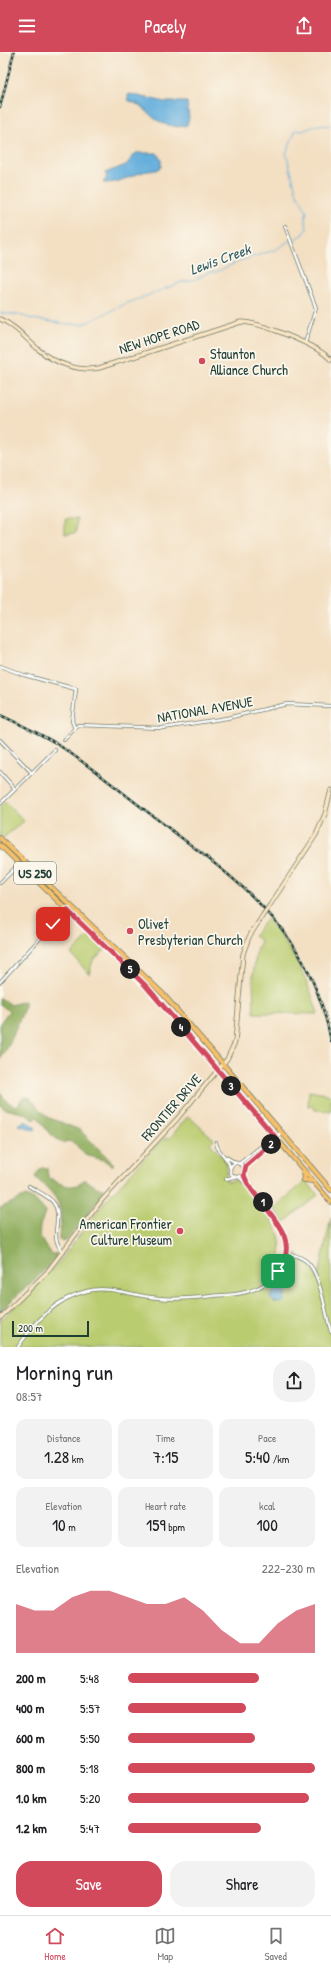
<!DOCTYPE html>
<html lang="en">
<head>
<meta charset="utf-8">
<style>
  :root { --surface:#fff; --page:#f2f2f2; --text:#202124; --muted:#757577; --line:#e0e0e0; --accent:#d1495b }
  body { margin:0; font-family:"Patrick Hand",sans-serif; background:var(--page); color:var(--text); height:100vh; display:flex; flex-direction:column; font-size:15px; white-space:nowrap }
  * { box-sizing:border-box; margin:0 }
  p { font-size:13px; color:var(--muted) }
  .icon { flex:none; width:22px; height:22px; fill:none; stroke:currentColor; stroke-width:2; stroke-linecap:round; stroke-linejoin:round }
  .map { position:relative; height:1295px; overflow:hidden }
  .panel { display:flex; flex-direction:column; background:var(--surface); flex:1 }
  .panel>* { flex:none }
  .scale { position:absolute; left:12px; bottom:10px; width:77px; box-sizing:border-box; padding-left:4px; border:2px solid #1f3d34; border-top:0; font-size:11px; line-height:14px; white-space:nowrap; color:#1f3d34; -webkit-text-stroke:3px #fbf7ec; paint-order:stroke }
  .pin { position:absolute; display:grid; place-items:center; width:34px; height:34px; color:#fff; margin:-17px; border-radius:8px; box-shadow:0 2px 6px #0006 }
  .km { position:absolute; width:20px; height:20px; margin:-10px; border-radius:50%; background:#222; color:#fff; font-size:11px; line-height:20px; text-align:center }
  .round { display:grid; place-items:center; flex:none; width:42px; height:42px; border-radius:16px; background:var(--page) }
  .head { display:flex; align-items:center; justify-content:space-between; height:68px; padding:0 16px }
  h1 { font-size:22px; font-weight:600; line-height:30px }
  .figures { display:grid; grid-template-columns:repeat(3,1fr); gap:6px; height:68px; padding:4px 16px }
  .figures div { display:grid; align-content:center; border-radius:10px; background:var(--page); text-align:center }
  .figures b { font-size:17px; font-weight:600 }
  .figures small { font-size:11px; font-weight:400 }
  .figures p { font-size:11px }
  .chart { height:112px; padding:8px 16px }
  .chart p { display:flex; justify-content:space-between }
  .chart svg { width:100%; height:72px; margin-top:4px; fill:var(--accent); opacity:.7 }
  .button { display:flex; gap:8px; margin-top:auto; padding:8px 16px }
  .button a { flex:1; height:46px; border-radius:16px; background:var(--accent); color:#fff; font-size:16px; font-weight:600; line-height:46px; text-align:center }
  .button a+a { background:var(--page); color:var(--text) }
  ul { padding:0 16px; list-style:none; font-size:13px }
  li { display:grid; grid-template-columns:64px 48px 1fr; align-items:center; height:30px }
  li i { height:10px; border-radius:5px; background:var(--accent) }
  header { display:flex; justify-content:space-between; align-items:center; height:52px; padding:0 16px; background:var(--accent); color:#fff; font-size:18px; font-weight:600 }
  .menu { display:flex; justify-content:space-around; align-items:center; height:56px; border-top:1px solid var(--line); background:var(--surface); font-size:11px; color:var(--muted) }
  .menu a { display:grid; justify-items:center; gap:2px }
  .menu .active { color:var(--accent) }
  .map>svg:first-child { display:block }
  .green { fill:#bacc6f; stroke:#6c8452 }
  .forest { fill:#93b062; stroke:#59764b }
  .water { fill:#66afdd; stroke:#427688 }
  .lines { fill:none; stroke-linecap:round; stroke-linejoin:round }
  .stream { stroke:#66afdd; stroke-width:1 }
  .street-casing { stroke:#697666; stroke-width:4 }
  .secondary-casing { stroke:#697666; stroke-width:5 }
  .primary-casing { stroke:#697666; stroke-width:5.5 }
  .street { stroke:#fff; stroke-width:2.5 }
  .secondary { stroke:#fbe6c4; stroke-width:3.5 }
  .primary { stroke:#f6c06b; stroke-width:4 }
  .rail-casing { stroke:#1f3d34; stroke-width:2.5 }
  .rail { stroke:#fbf7ec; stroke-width:1; stroke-dasharray:3; stroke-linecap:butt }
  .secondary-bridge-casing { stroke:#697666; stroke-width:5; stroke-linecap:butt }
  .secondary-bridge { stroke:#fbe6c4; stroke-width:3.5 }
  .route-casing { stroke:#fff; stroke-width:8 }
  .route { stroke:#d1495b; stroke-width:5 }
  .poi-dot { fill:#d1495b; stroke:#fbf7ec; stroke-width:1.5 }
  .labels { text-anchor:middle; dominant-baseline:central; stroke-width:3.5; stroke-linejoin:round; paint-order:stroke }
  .shield { fill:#fbf7ec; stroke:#61756b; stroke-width:1 }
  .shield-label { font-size:13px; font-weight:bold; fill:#1f3d34 }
  .street-label { font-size:14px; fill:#1f3d34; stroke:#fbf7ec }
  .poi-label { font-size:14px; fill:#1f3d34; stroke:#fbf7ec; text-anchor:start }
  .water-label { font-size:15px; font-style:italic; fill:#345f67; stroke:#fbf7ec }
</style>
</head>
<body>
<header><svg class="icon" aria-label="menu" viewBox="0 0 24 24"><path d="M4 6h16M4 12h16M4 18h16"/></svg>Pacely<svg class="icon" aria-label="share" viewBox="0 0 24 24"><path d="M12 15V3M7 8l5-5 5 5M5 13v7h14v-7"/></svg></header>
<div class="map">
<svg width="331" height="1295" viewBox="0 0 331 1295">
  <rect width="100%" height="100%" fill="#fbf7ec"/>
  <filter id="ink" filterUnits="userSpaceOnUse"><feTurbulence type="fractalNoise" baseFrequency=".025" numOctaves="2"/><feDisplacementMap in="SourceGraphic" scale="8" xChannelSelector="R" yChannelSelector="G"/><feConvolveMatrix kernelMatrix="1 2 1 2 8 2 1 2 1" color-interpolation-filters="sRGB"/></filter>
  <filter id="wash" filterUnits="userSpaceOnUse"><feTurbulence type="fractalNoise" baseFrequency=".012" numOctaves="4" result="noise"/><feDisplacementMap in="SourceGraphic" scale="16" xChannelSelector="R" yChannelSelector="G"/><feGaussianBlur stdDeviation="0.9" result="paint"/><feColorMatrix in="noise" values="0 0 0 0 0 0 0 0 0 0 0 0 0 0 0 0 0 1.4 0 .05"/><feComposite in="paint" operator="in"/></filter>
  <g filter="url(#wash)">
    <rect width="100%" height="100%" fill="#f3dfc2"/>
    <path class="green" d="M65 467H77L76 481 65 482Z
      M5 749 24 769 3 786 0 783V754Z
      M266 866C292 896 306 923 318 962L254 961 253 923 257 895H259L261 889 254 884Z
      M89 884 105 898 93 908 89 922 71 902Z
      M309 1039 331 1043V1059L315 1058 312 1054H308Z
      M188 1064 214 1087 210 1091C218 1101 233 1112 224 1125L228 1130 234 1128 240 1130C265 1159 298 1185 270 1225L273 1229 285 1215 292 1200 307 1208 318 1227 331 1166V1295H0V1269L56 1214 106 1148 159 1091 166 1085 169 1087Z
      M306 1129 318 1143 282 1172 274 1156Z"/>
    <path class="forest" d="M0 946 11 953 25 949V954L10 991 0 1008V971L9 959 0 952Z
      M0 1039 4 1047 14 1054 18 1053 23 1045 30 1046 47 1065 80 1078 114 1112 112 1114 104 1108 85 1103C78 1097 75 1085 62 1091L48 1080 38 1065 34 1068 27 1062 5 1057 0 1053Z
      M41 1116H47L48 1125C57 1130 66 1137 77 1133 80 1132 82 1129 84 1128 89 1128 95 1137 104 1137V1141L66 1189 62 1190 59 1187C59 1180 61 1172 61 1165 61 1146 48 1137 35 1125Z
      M26 1144 36 1149 45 1159C45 1164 41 1169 40 1174 38 1187 45 1194 52 1203L56 1201V1205L42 1221 0 1259V1156Z"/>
    <path class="water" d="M130 42 165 50H187L189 66 187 73 178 75 164 72 155 67 141 54 128 48V43Z
      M136 101H157L161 108V115C155 120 150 118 143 120 130 124 117 132 103 131L107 125 105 121 126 113Z
      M25 1069 34 1074 36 1077 35 1078 18 1073Z
      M293 1219 296 1225 287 1237 284 1249 282 1251 274 1250 270 1246 271 1243 289 1220Z"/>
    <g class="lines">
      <path class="stream" d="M292 189 304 182 307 176 305 166 307 160 297 142 286 101 296 78 302 79 318 73 331 74
        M0 261 20 263 32 267 66 272H84L123 253 182 230 194 228 209 220H216L242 208 275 198 289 189"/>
    </g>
  </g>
  <g filter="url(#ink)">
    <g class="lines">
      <defs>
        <path id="street" d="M285 174 316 256 305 291
          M0 614 24 623 76 637 72 669 75 677
          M0 688 32 721
          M64 688 78 673 163 676 227 666 287 652 331 654
          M0 720 15 737
          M0 752 55 698
          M0 831 20 811
          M0 930 67 857 71 855
          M216 1090C216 1100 229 1105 230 1116
          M226 1105 236 1111
          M230 1118a7 7 0 1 1 14 0a7 7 0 1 1-14 0Z
          M239 1112 274 1084 281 1081
          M244 1118 246 1114 277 1087 281 1080
          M244 1121V1125L250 1136
          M226 1127 233 1125
          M29 1134C36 1139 47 1143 53 1150 65 1165 47 1183 63 1200
          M285 1200C292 1203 300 1204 306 1209 321 1221 325 1261 331 1280
          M18 1295C35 1270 56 1246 87 1239 110 1233 136 1245 159 1246 177 1248 195 1246 213 1244 224 1243 236 1243 246 1240 268 1235 287 1216 286 1193 285 1185 281 1177 278 1170 273 1159 247 1130 238 1125"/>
        <path id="secondary" d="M0 267C16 274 26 287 39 298 54 311 79 320 99 316L241 270C260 270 319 294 331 308
          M270 853 316 783 325 762 331 738
          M0 1266 47 1220 102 1148 177 1067 227 1007 235 990 243 902 249 885 263 863"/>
        <path id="primary" d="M0 786 163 942 331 1138
          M0 793 146 934 331 1150
          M303 1121 305 1124 304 1128 312 1129"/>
      </defs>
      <use href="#street" class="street-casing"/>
      <use href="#secondary" class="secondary-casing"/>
      <use href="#primary" class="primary-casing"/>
      <use href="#street" class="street"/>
      <use href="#secondary" class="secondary"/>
      <use href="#primary" class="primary"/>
      <defs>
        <path id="rail" d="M0 55 14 0
          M0 663C19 672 39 681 57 692 89 713 119 738 149 761 236 828 309 873 331 989"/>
      </defs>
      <use href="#rail" class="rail-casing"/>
      <use href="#rail" class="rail"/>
      <defs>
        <path id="secondary-bridge" d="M263 863 270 853"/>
      </defs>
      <use href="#secondary-bridge" class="secondary-bridge-casing"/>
      <use href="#secondary-bridge" class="secondary-bridge"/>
    </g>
  </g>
  <g class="lines" filter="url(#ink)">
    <defs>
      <path id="route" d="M53 872 67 858 146 934 277 1087 246 1114 244 1123C253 1152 307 1181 278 1219"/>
    </defs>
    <use href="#route" class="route-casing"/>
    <use href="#route" class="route"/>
  </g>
  <g class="poi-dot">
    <circle cx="202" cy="309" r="4"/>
    <circle cx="130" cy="879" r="4"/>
    <circle cx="180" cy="1179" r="4"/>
  </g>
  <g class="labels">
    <rect class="shield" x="14" y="810" width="42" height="22" rx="3"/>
    <g class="shield-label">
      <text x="35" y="821">US 250</text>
    </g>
    <g class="street-label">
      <text transform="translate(159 284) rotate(-18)">NEW HOPE ROAD</text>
      <text transform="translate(205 657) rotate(-10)">NATIONAL AVENUE</text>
      <text transform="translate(171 1055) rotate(-49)">FRONTIER DRIVE</text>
    </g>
    <g class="poi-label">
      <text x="210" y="301">Staunton<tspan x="210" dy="16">Alliance Church</tspan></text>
      <text x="138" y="871">Olivet<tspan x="138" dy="16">Presbyterian Church</tspan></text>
      <text x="172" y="1171" text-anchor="end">American Frontier<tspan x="172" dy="16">Culture Museum</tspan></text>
    </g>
    <g class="water-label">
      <text transform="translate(220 207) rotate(-20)">Lewis Creek</text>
    </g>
  </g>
</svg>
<div class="scale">200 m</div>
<div class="pin" style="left:278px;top:1219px;background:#1e9e55"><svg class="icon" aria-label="arrive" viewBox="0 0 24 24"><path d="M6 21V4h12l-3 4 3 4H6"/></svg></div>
<div class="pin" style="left:53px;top:872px;background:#d93025"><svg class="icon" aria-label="check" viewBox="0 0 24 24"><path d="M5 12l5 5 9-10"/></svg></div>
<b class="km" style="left:263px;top:1150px">1</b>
<b class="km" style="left:271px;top:1092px">2</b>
<b class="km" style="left:231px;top:1034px">3</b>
<b class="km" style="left:181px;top:975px">4</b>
<b class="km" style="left:130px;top:917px">5</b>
</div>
<section class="panel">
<div class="head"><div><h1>Morning run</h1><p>08:57</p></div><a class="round"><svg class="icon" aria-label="share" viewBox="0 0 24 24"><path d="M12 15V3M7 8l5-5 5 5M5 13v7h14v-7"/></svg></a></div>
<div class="figures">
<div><p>Distance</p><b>1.28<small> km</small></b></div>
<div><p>Time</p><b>7:15</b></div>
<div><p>Pace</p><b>5:40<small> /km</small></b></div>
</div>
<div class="figures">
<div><p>Elevation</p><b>10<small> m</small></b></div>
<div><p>Heart rate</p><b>159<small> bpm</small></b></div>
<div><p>kcal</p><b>100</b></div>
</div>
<div class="chart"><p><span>Elevation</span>222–230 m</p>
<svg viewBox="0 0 160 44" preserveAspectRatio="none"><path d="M0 44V14L10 18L20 18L30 10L40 6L50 6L60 10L70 14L80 14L90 10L100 18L110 30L120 38L130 38L140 26L150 18L160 14V44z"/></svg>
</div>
<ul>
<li><b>200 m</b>5:48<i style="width:70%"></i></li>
<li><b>400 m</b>5:57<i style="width:63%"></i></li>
<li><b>600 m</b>5:50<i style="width:68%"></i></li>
<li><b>800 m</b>5:18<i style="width:100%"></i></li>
<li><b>1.0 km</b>5:20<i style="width:97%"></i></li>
<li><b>1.2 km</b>5:47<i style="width:71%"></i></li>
</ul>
<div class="button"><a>Save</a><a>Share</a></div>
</section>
<nav class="menu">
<a class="active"><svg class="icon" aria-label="home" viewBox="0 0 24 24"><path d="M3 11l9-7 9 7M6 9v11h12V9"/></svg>Home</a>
<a><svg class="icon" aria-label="map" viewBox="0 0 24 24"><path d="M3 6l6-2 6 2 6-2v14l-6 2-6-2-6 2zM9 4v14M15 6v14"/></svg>Map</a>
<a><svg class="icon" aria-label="saved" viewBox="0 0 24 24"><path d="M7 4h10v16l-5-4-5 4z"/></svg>Saved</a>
</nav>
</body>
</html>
